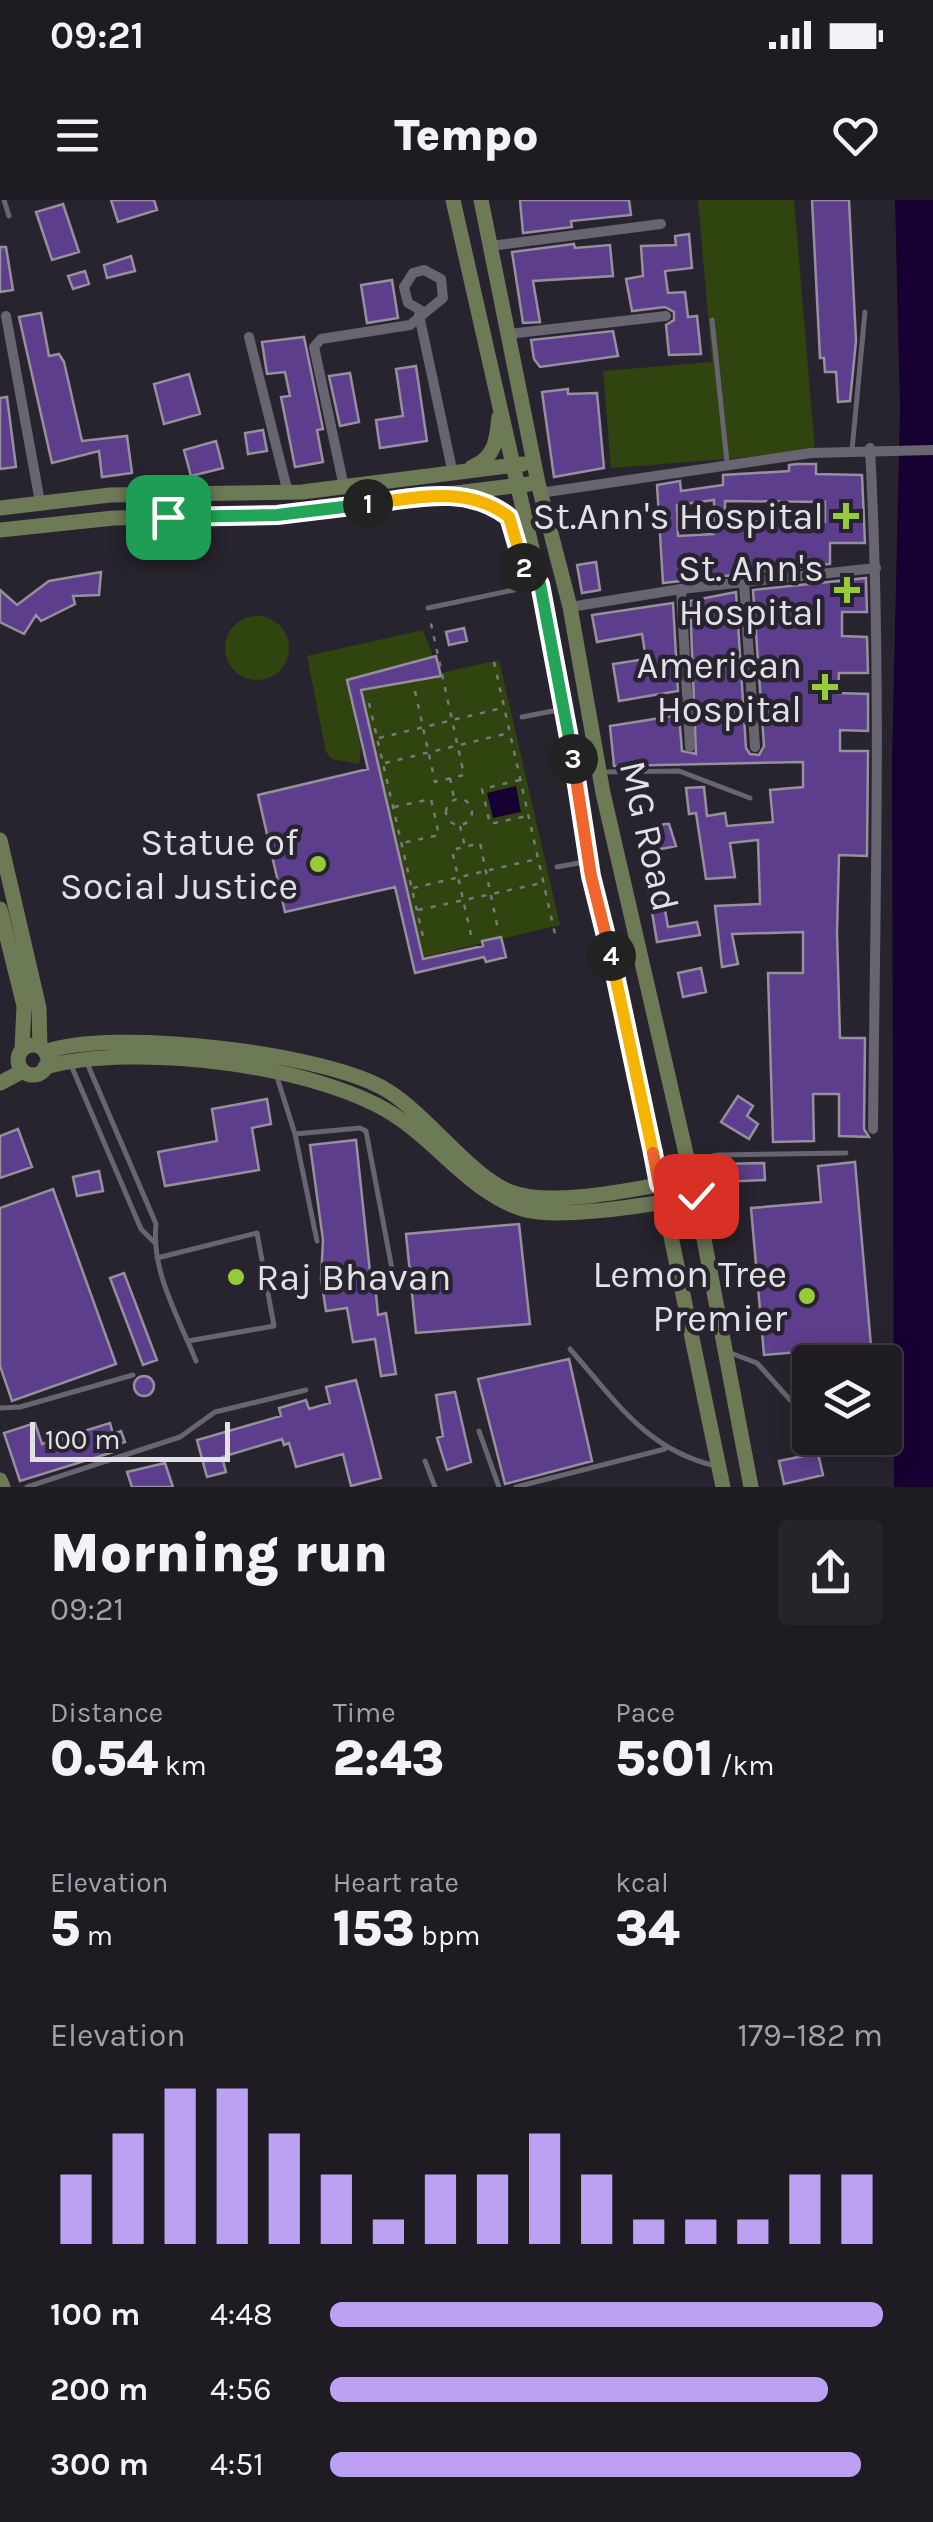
<!DOCTYPE html>
<html lang="en">
<head>
<meta charset="utf-8">
<style>
  :root { --surface:#1e1b23; --page:#26242b; --text:#f1f3f6; --muted:#a1a1a6; --line:#3c3941; --accent:#bca0f2 }
  body { margin:0; font-family:Karla,sans-serif; background:var(--page); color:var(--text); height:100vh; display:flex; flex-direction:column; font-size:38px; white-space:nowrap }
  * { box-sizing:border-box; margin:0 }
  p { font-size:32px; color:var(--muted) }
  .icon { flex:none; width:55px; height:55px; fill:none; stroke:currentColor; stroke-width:2; stroke-linecap:round; stroke-linejoin:round }
  .map { position:relative; height:1287px; overflow:hidden }
  .details { display:flex; flex-direction:column; background:var(--surface); flex:1 }
  .details>* { flex:none }
  .fabs { position:absolute; left:792px; top:1145px; display:grid; gap:20px }
  .fabs a { display:grid; place-items:center; width:110px; height:110px; border-radius:10px; background:var(--surface); box-shadow:0 5px 25px #0003,0 0 0 2px var(--line); font-size:50px }
  .scale { position:absolute; left:30px; bottom:25px; width:200px; box-sizing:border-box; padding-left:10px; border:5px solid #e3e1e8; border-top:0; font-size:28px; line-height:35px; white-space:nowrap; color:#e3e1e8; -webkit-text-stroke:8px #28242f; paint-order:stroke }
  .pin { position:absolute; display:grid; place-items:center; width:85px; height:85px; color:#fff; margin:-42px; border-radius:20px; box-shadow:0 5px 15px #0006 }
  .km { position:absolute; width:50px; height:50px; margin:-25px; border-radius:50%; background:#222; color:#fff; font-size:28px; line-height:50px; text-align:center }
  .round { display:grid; place-items:center; flex:none; width:105px; height:105px; border-radius:10px; background:var(--page) }
  .summary { display:flex; align-items:center; justify-content:space-between; height:170px; padding:0 50px }
  h1 { font-size:55px; font-weight:800; line-height:75px }
  .metrics { display:grid; grid-template-columns:repeat(3,1fr); gap:15px; height:170px; padding:10px 50px }
  .metrics div { display:grid; align-content:center }
  .metrics b { font-size:50px; font-weight:800 }
  .metrics small { font-size:28px; font-weight:400 }
  .metrics p { font-size:28px }
  .chart { height:280px; padding:20px 50px }
  .chart p { display:flex; justify-content:space-between }
  .chart svg { width:100%; height:180px; margin-top:10px; stroke:var(--accent); stroke-width:6 }
  ul { padding:0 50px; list-style:none; font-size:32px }
  li { display:grid; grid-template-columns:160px 120px 1fr; align-items:center; height:75px }
  li i { height:25px; border-radius:12px; background:var(--accent) }
  .status { display:flex; justify-content:space-between; align-items:center; height:70px; padding:0 50px; background:var(--surface); direction:ltr }
  .status svg { height:28px; fill:currentColor }
  header { display:flex; justify-content:space-between; align-items:center; height:130px; padding:0 50px; background:var(--surface); font-size:45px; font-weight:800 }
  .map>svg:first-child { display:block }
  .green { fill:#30440f }
  .water { fill:#170032 }
  .building { fill:#5d3e8c; stroke:#94909d; stroke-width:2.5; fill-rule:evenodd }
  .lines { fill:none; stroke-linecap:round; stroke-linejoin:round }
  .path { stroke:#7a7780; stroke-width:2.5; stroke-dasharray:5 8; stroke-linecap:butt }
  .lane { stroke:#686470; stroke-width:5 }
  .street { stroke:#686470; stroke-width:10 }
  .secondary { stroke:#6d7a56; stroke-width:15 }
  .split-1-casing { stroke:#fff; stroke-width:20 }
  .split-2-casing { stroke:#fff; stroke-width:20 }
  .split-3-casing { stroke:#fff; stroke-width:20 }
  .split-4-casing { stroke:#fff; stroke-width:20 }
  .split-5-casing { stroke:#fff; stroke-width:20 }
  .split-6-casing { stroke:#fff; stroke-width:20 }
  .split-1 { stroke:#22a559; stroke-width:12 }
  .split-2 { stroke:#f5b400; stroke-width:12 }
  .split-3 { stroke:#22a559; stroke-width:12 }
  .split-4 { stroke:#f0652b; stroke-width:12 }
  .split-5 { stroke:#f5b400; stroke-width:12 }
  .split-6 { stroke:#f0652b; stroke-width:12 }
  .poi-dot { fill:#95cc3a; stroke:#28242f; stroke-width:4 }
  .labels { text-anchor:middle; dominant-baseline:central; stroke-width:9; stroke-linejoin:round; paint-order:stroke }
  .poi-label { font-size:38px; fill:#e3e1e8; stroke:#28242f; text-anchor:end }
  .street-label { font-size:38px; fill:#e3e1e8; stroke:#28242f }
</style>
</head>
<body>
<div class="status"><b>09:21</b><svg viewBox="0 0 49 12"><path d="M0 12V9h3v3zM5 12V6h3v6zM10 12V3h3v9zM15 12V0h3v12zM26 1h20v11H26zM47 4h2v5h-2z"/></svg></div>
<header><svg class="icon" aria-label="menu" viewBox="0 0 24 24"><path d="M4 6h16M4 12h16M4 18h16"/></svg>Tempo<svg class="icon" aria-label="heart" viewBox="0 0 24 24"><path d="M12 20l-8-8c-3-5 5-10 8-4 3-6 11-1 8 4z"/></svg></header>
<div class="map">
<svg width="933" height="1287" viewBox="0 0 933 1287">
  <rect width="100%" height="100%" fill="#28242f"/>
  <path class="green" d="M698 0H794L815 252 611 268 603 171 712 162Z
    M225 448a32 32 0 1 1 64 0a32 32 0 1 1-64 0Z
    M423 430 433 456 346 479 361 548 359 564 332 559 326 552 307 456Z
    M499 460 560 725 423 757 361 491Z"/>
  <path class="water" d="M895 0H933V1287H894L892 560 900 208Z
    M516 586 521 612 493 618 487 593Z"/>
  <path class="building" d="M111 0H154L157 10 118 22Z
    M520 0H629L631 15 571 21 572 27 523 33Z
    M812 0H849L856 141 850 201 838 202 836 172H825L824 158H820Z
    M63 4 79 52 52 60 36 12Z
    M689 34 692 68 665 71 668 93 685 92 688 117 697 116 701 154 669 155 666 125 674 120V112L665 107 632 111 626 79 643 76 641 46 676 45 675 36Z
    M574 44 575 48 610 45 613 76 533 81 540 122 523 123 512 52Z
    M0 47H6L13 90 0 92Z
    M131 56 135 71 107 78 104 65Z
    M85 71 89 84 73 89 68 76Z
    M392 80 398 118 367 123 361 85Z
    M41 113 49 156 59 154 64 162 82 241 127 236 132 273 102 277 99 251 52 263 19 117Z
    M613 131 618 156 540 167 534 159 531 140Z
    M304 137 323 229 317 230 323 262 295 267 281 197 290 196 285 172 267 174 262 142Z
    M416 166 427 241 380 248 376 220 403 216 396 169Z
    M350 173 359 222 340 226 329 176Z
    M189 174 200 214 164 224 154 184Z
    M568 189V194L597 193 604 268 554 277 542 192Z
    M7 197 16 267 0 269V198Z
    M263 230 267 251 248 254 245 233Z
    M216 241 223 268 191 276 184 250Z
    M797 264H816V274L862 275 865 343H830V364L663 383 657 285 680 281 681 291 723 285V275L789 271V265ZM714 300V334L678 336 677 305ZM725 301 825 302V322L725 321Z
    M596 362 600 390 582 393 577 365Z
    M101 372 99 395 73 396 75 404 41 421 36 415 24 434 0 422V390L17 405 49 381Z
    M866 378 867 412H842V436L867 437 868 473H839L838 493 868 494V531L840 530V551H868L867 656 839 655 837 732 840 838H865L864 929 869 937 839 936V894H813L814 941 773 942 768 773H803V732L732 734 738 764 722 767 715 706 760 704 758 640 730 643 735 677 706 679 696 613 689 614 686 588 704 587 707 616 725 613 727 626 773 622 770 590 803 587V562L614 566 610 526 679 515 682 551 696 554 690 401 736 392 746 548 750 554 759 555 764 546 753 390Z
    M673 403 678 491 619 501 613 464 646 459 642 434 597 442 592 415Z
    M464 428 467 441 449 445 446 432Z
    M436 456 441 476 361 490 423 759 483 746 482 741 501 737 506 757 486 762 484 757 415 773 395 687 285 712 258 595 368 569 347 480Z
    M665 624H669L676 646 656 650 649 628Z
    M662 693 668 727 697 722 700 735 657 742 649 694Z
    M701 768 706 792 683 797 678 773Z
    M738 896 753 906 747 916 758 924 749 939 721 922Z
    M267 899 271 924 252 928 259 970 165 986 158 952 217 941 212 909Z
    M18 929 32 967 0 978V936Z
    M356 940 370 1072H374L378 1115 386 1113 396 1174 381 1176 375 1139 353 1142 347 1108 326 1111 321 1079 323 1040 310 945Z
    M855 962 871 1146 764 1155 751 1008 821 1002 818 966Z
    M764 963 765 980 721 982 720 964Z
    M99 971 103 991 77 996 73 977Z
    M53 989 116 1164 12 1201 0 1166V1008Z
    M519 1024 530 1124 416 1133 406 1034Z
    M124 1073 157 1160 143 1165 110 1078Z
    M569 1159 592 1261 505 1284 478 1179Z
    M134 1186a10 10 0 1 1 20 0a10 10 0 1 1-20 0Z
    M356 1180 381 1278 351 1286 343 1254 296 1267 289 1243 284 1245 282 1239 222 1257 226 1272 207 1277 197 1240 281 1216 279 1208 306 1200 309 1209 330 1203 326 1187Z
    M455 1192 471 1262 447 1270 437 1238 443 1236 436 1195Z
    M35 1223 42 1244 110 1223 113 1234 121 1231 125 1242 116 1245 117 1251 20 1281 4 1233Z
    M818 1253 823 1275 784 1284 779 1261Z
    M165 1263 173 1287H132L127 1272Z"/>
  <g class="lines">
    <path class="path" d="M494 462 555 734
      M415 491 435 582 464 575 430 419
      M369 503 424 741
      M379 538 502 508
      M385 563 509 533
      M450 578 454 598
      M520 580 482 589 490 624 527 616
      M446 612a13 13 0 1 1 26 0a13 13 0 1 1-26 0Z
      M394 607 431 599 439 635 402 643
      M460 626 465 647
      M413 688 537 659
      M418 710 542 683
      M471 735 452 650 480 643 498 729"/>
    <path class="lane" d="M4 0 9 16
      M712 120 727 262
      M852 250 865 112
      M428 408 533 386
      M522 517 558 510
      M603 572 679 571 750 598
      M557 667 584 662
      M87 863 156 1024C151 1072 179 1118 196 1161
      M71 865 141 1029 154 1042
      M276 874 295 934 317 1041
      M295 934 360 928 366 931 392 1069
      M689 961 718 955 846 953
      M157 1058 257 1033 274 1126 188 1141
      M570 1149C615 1200 646 1250 716 1266
      M728 1152 757 1163 801 1212
      M0 1208 20 1207 133 1175
      M479 1231 499 1287
      M425 1261 435 1287
      M27 1287 180 1237 215 1212 306 1190
      M516 1287 665 1249"/>
    <path class="street" d="M490 46 661 24
      M419 115 453 274
      M6 116 40 302
      M508 134 666 116
      M249 137 288 293
      M870 248C882 475 875 702 873 929
      M344 287 314 147 321 139 410 125 443 98 441 79 424 70 413 73 404 87 408 103 422 111
      M540 293 811 253 933 250
      M744 383 755 547
      M681 389 690 547
      M570 407 681 389 876 368"/>
    <path class="secondary" d="M453 0 540 384 591 676 620 791 723 1287
      M481 0 538 283 570 407 603 593 696 997 751 1287
      M472 267C495 258 497 239 499 217
      M455 298 486 303 509 317 525 373 540 384
      M0 308 110 295 302 292 523 264
      M0 330 114 318 277 315 529 284
      M0 640 39 808 40 847
      M0 709 24 806 22 850
      M18 860a15 15 0 1 1 30 0a15 15 0 1 1-30 0Z
      M45 852C110 827 329 853 388 891 427 915 473 979 511 992 555 1009 645 986 692 979
      M45 867C134 842 325 865 400 919 442 948 472 992 522 1009 559 1021 656 1003 696 997
      M0 883 23 871
      M0 1280 3 1287"/>
  </g>
  <g class="lines">
    <defs>
      <path id="split-1" d="M168 317 277 315 368 304"/>
      <path id="split-2" d="M368 304C416 298 467 284 509 317L524 368"/>
      <path id="split-3" d="M524 368 540 384 573 559"/>
      <path id="split-4" d="M573 559 591 676 611 756"/>
      <path id="split-5" d="M611 756 653 953"/>
      <path id="split-6" d="M653 953 659 984 692 979 696 996"/>
    </defs>
    <use href="#split-1" class="split-1-casing"/>
    <use href="#split-2" class="split-2-casing"/>
    <use href="#split-3" class="split-3-casing"/>
    <use href="#split-4" class="split-4-casing"/>
    <use href="#split-5" class="split-5-casing"/>
    <use href="#split-6" class="split-6-casing"/>
    <use href="#split-1" class="split-1"/>
    <use href="#split-2" class="split-2"/>
    <use href="#split-3" class="split-3"/>
    <use href="#split-4" class="split-4"/>
    <use href="#split-5" class="split-5"/>
    <use href="#split-6" class="split-6"/>
  </g>
  <g class="poi-dot">
    <path d="M841 301h10v10h10v10h-10v10h-10v-10h-10v-10h10z"/>
    <path d="M842 375h10v10h10v10h-10v10h-10v-10h-10v-10h10z"/>
    <path d="M820 472h10v10h10v10h-10v10h-10v-10h-10v-10h10z"/>
    <circle cx="318" cy="664" r="10"/>
    <circle cx="236" cy="1077" r="10"/>
    <circle cx="807" cy="1096" r="10"/>
  </g>
  <g class="labels">
    <g class="poi-label">
      <text x="824" y="316">St.Ann's Hospital</text>
      <text x="824" y="368">St. Ann's<tspan x="824" dy="44">Hospital</tspan></text>
      <text x="802" y="465">American<tspan x="802" dy="44">Hospital</tspan></text>
      <text x="298" y="642">Statue of<tspan x="298" dy="44">Social Justice</tspan></text>
      <text x="787" y="1074">Lemon Tree<tspan x="787" dy="44">Premier</tspan></text>
      <text x="256" y="1077" text-anchor="start">Raj Bhavan</text>
    </g>
    <g class="street-label">
      <text transform="translate(649 636) rotate(77)">MG Road</text>
    </g>
  </g>
</svg>
<div class="fabs">
<a><svg class="icon" aria-label="layers" viewBox="0 0 24 24"><path d="M12 4l9 5-9 5-9-5zM3 14l9 5 9-5"/></svg></a>
</div>
<div class="scale">100 m</div>
<div class="pin" style="left:168px;top:317px;background:#1e9e55"><svg class="icon" aria-label="arrive" viewBox="0 0 24 24"><path d="M6 21V4h12l-3 4 3 4H6"/></svg></div>
<div class="pin" style="left:696px;top:996px;background:#d93025"><svg class="icon" aria-label="check" viewBox="0 0 24 24"><path d="M5 12l5 5 9-10"/></svg></div>
<b class="km" style="left:368px;top:304px">1</b>
<b class="km" style="left:524px;top:368px">2</b>
<b class="km" style="left:573px;top:559px">3</b>
<b class="km" style="left:611px;top:756px">4</b>
</div>
<section class="details">
<div class="summary"><div><h1>Morning run</h1><p>09:21</p></div><a class="round"><svg class="icon" aria-label="share" viewBox="0 0 24 24"><path d="M12 15V3M7 8l5-5 5 5M5 13v7h14v-7"/></svg></a></div>
<div class="metrics">
<div><p>Distance</p><b>0.54<small> km</small></b></div>
<div><p>Time</p><b>2:43</b></div>
<div><p>Pace</p><b>5:01<small> /km</small></b></div>
</div>
<div class="metrics">
<div><p>Elevation</p><b>5<small> m</small></b></div>
<div><p>Heart rate</p><b>153<small> bpm</small></b></div>
<div><p>kcal</p><b>34</b></div>
</div>
<div class="chart"><p><span>Elevation</span>179–182 m</p>
<svg viewBox="0 0 160 44" preserveAspectRatio="none"><path d="M5 44V27M15 44V17M25 44V6M35 44V6M45 44V17M55 44V27M65 44V38M75 44V27M85 44V27M95 44V17M105 44V27M115 44V38M125 44V38M135 44V38M145 44V27M155 44V27"/></svg>
</div>
<ul>
<li><b>100 m</b>4:48<i style="width:100%"></i></li>
<li><b>200 m</b>4:56<i style="width:90%"></i></li>
<li><b>300 m</b>4:51<i style="width:96%"></i></li>
</ul>
</section>
</body>
</html>
